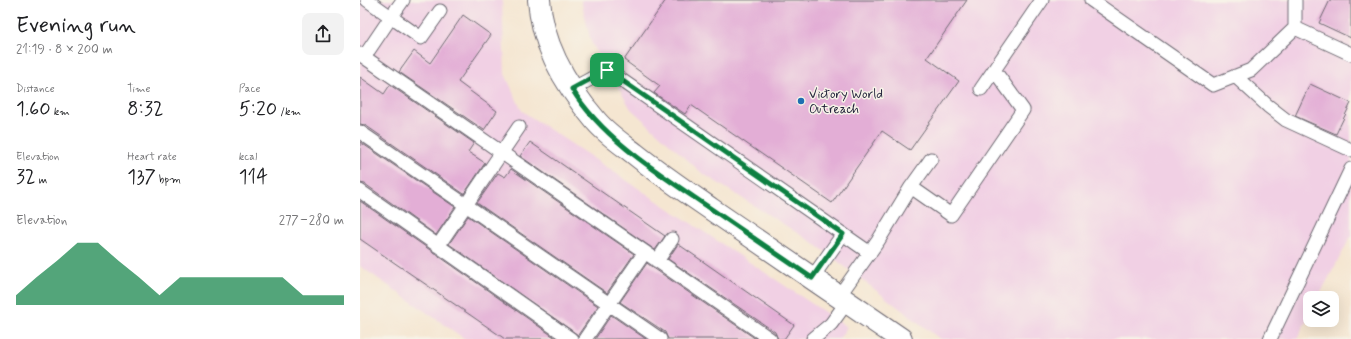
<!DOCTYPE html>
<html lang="en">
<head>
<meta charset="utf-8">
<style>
  :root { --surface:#fff; --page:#f2f2f2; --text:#202124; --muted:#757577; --accent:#0b8043 }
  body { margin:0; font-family:Mynerve,sans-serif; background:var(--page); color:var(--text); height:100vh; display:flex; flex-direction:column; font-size:15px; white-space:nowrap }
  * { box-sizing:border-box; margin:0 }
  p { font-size:13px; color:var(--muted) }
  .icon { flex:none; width:22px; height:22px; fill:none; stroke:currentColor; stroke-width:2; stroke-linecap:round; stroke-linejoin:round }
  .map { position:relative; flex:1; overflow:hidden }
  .panel { display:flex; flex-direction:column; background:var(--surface); width:360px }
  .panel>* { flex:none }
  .controls { position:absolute; left:943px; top:291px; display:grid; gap:8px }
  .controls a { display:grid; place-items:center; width:36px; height:36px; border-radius:8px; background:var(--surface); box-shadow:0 4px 16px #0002; font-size:20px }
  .pin { position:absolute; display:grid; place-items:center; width:34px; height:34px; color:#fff; margin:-17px; border-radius:8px; box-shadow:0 2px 6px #0006 }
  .round { display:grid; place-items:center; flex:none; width:42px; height:42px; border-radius:8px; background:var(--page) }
  .headline { display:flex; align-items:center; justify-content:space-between; height:68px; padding:0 16px }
  h1 { font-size:22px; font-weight:600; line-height:30px }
  .stats { display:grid; grid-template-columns:repeat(3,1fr); gap:6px; height:68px; padding:4px 16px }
  .stats div { display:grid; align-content:center }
  .stats b { font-size:20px; font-weight:600 }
  .stats small { font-size:11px; font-weight:400 }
  .stats p { font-size:11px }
  .chart { height:112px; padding:8px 16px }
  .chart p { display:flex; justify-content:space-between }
  .chart svg { width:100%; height:72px; margin-top:4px; fill:var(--accent); opacity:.7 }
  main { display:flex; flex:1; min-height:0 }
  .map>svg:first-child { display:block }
  .built { fill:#f1d0e4 }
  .building { fill:#e3aed6 }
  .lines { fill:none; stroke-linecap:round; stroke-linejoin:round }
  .service-casing { stroke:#6c6770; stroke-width:15 }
  .minor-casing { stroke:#6c6770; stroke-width:24 }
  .service { stroke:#fff; stroke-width:13 }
  .minor { stroke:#fff; stroke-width:22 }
  .route-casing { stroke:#fff; stroke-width:8 }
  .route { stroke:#0b8043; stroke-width:5 }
  .poi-dot { fill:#1f6fb2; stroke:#f7f3e8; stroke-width:1.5 }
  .labels { text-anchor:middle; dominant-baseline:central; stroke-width:3; stroke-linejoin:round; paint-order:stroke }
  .poi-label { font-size:13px; fill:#22223b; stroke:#f7f3e8; text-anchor:start }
</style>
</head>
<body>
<main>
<section class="panel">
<div class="headline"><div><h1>Evening run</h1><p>21:19 · 8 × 200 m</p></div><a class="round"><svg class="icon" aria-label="share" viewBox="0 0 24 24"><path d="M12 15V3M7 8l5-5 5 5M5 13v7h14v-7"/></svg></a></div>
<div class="stats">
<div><p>Distance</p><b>1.60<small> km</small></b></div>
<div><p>Time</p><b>8:32</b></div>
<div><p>Pace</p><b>5:20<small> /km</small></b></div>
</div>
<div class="stats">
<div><p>Elevation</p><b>32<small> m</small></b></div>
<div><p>Heart rate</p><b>137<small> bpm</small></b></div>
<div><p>kcal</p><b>114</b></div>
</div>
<div class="chart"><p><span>Elevation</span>277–280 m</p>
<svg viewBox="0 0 160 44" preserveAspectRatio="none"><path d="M0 44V38L10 27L20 17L30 6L40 6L50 17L60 27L70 38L80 27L90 27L100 27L110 27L120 27L130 27L140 38L150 38L160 38V44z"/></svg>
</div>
</section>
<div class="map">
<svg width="991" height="339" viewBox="0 0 991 339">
  <rect width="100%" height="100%" fill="#f7f3e8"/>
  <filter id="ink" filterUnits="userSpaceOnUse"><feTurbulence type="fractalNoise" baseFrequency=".025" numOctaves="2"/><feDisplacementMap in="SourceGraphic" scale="8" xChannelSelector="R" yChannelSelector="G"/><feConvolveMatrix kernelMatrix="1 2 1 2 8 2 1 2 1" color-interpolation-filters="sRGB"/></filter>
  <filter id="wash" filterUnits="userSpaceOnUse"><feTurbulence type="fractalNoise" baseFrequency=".012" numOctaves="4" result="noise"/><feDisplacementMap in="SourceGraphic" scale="16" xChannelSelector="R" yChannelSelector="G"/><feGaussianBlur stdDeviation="0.9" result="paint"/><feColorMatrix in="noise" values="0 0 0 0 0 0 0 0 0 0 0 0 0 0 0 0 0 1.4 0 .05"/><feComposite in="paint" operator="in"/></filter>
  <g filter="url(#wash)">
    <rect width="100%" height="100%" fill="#f5e6d1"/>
    <path class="built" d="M0 0H142L145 74 162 111 487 327 479 339H105L0 266Z
      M221 0H991V236L958 298H950V314L937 339H580L455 244 342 173 271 109 231 42Z"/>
    <g id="blocks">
      <path class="building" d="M306 0H607L567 58 599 81 550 150 522 131 472 203 331 105 325 114 294 93 300 86 264 60Z
        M970 0H991V38L959 23Z
        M103 15 131 35 98 82 137 111 124 130 39 72 54 51 70 63Z
        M0 77 24 94 30 85 114 143 108 152 125 163 104 194 5 125 0 124Z
        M950 84 991 103 976 134 935 116Z
        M0 142 95 207 76 235 5 184 0 183Z
        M170 142 305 236 295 250 160 156Z
        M151 169 274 254 247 293 117 203 138 173 145 177Z
        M0 201 73 252 197 339H145L0 239Z
        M108 216 238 306 218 335 89 244Z
        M318 244 434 325 424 339H418L415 332 308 259Z
        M287 263 292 267 396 339H308L305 332 260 302Z
        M251 315 286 339H235Z"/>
    </g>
  </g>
  <g filter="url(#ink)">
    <use href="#blocks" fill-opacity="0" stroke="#6c6770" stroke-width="1"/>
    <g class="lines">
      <defs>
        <path id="service" d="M7 0 31 17 43 0
          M731 0 853 85 891 70 935 28V0
          M935 28 991 54
          M0 54 4 57 31 17 61 38 80 11
          M4 57 410 339
          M875 76 908 106 926 120 991 150
          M212 89 247 70 510 253
          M621 89 682 0
          M0 132 300 339
          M551 187 591 215 663 110 634 70
          M0 191 211 339
          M78 246 159 127
          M297 261 312 239
          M452 278 483 234
          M479 296 518 241 551 187 571 159
          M225 339 285 252
          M453 339 471 324 487 302
          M910 339 991 169"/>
        <path id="minor" d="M179 0C182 45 207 87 236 121 247 134 262 144 275 154 300 174 325 191 351 209 414 252 478 296 541 339"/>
      </defs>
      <use href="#service" class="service-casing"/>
      <use href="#minor" class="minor-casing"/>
      <use href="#service" class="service"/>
      <use href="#minor" class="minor"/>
    </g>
  </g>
  <g class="lines" filter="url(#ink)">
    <defs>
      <path id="route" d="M247 70 483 234 452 278C416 253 380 229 344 204 298 173 241 137 212 89Z"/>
    </defs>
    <use href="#route" class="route-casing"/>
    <use href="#route" class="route"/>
  </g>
  <circle class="poi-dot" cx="441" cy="101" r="4"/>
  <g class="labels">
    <g class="poi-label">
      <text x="449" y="94">Victory World<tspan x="449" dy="15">Outreach</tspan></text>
    </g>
  </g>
</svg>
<div class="controls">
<a><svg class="icon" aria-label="layers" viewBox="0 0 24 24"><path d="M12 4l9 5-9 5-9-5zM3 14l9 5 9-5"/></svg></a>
</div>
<div class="pin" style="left:247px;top:70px;background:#1e9e55"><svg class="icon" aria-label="arrive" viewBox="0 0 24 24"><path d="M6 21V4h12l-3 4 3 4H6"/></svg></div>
</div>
</main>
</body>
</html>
